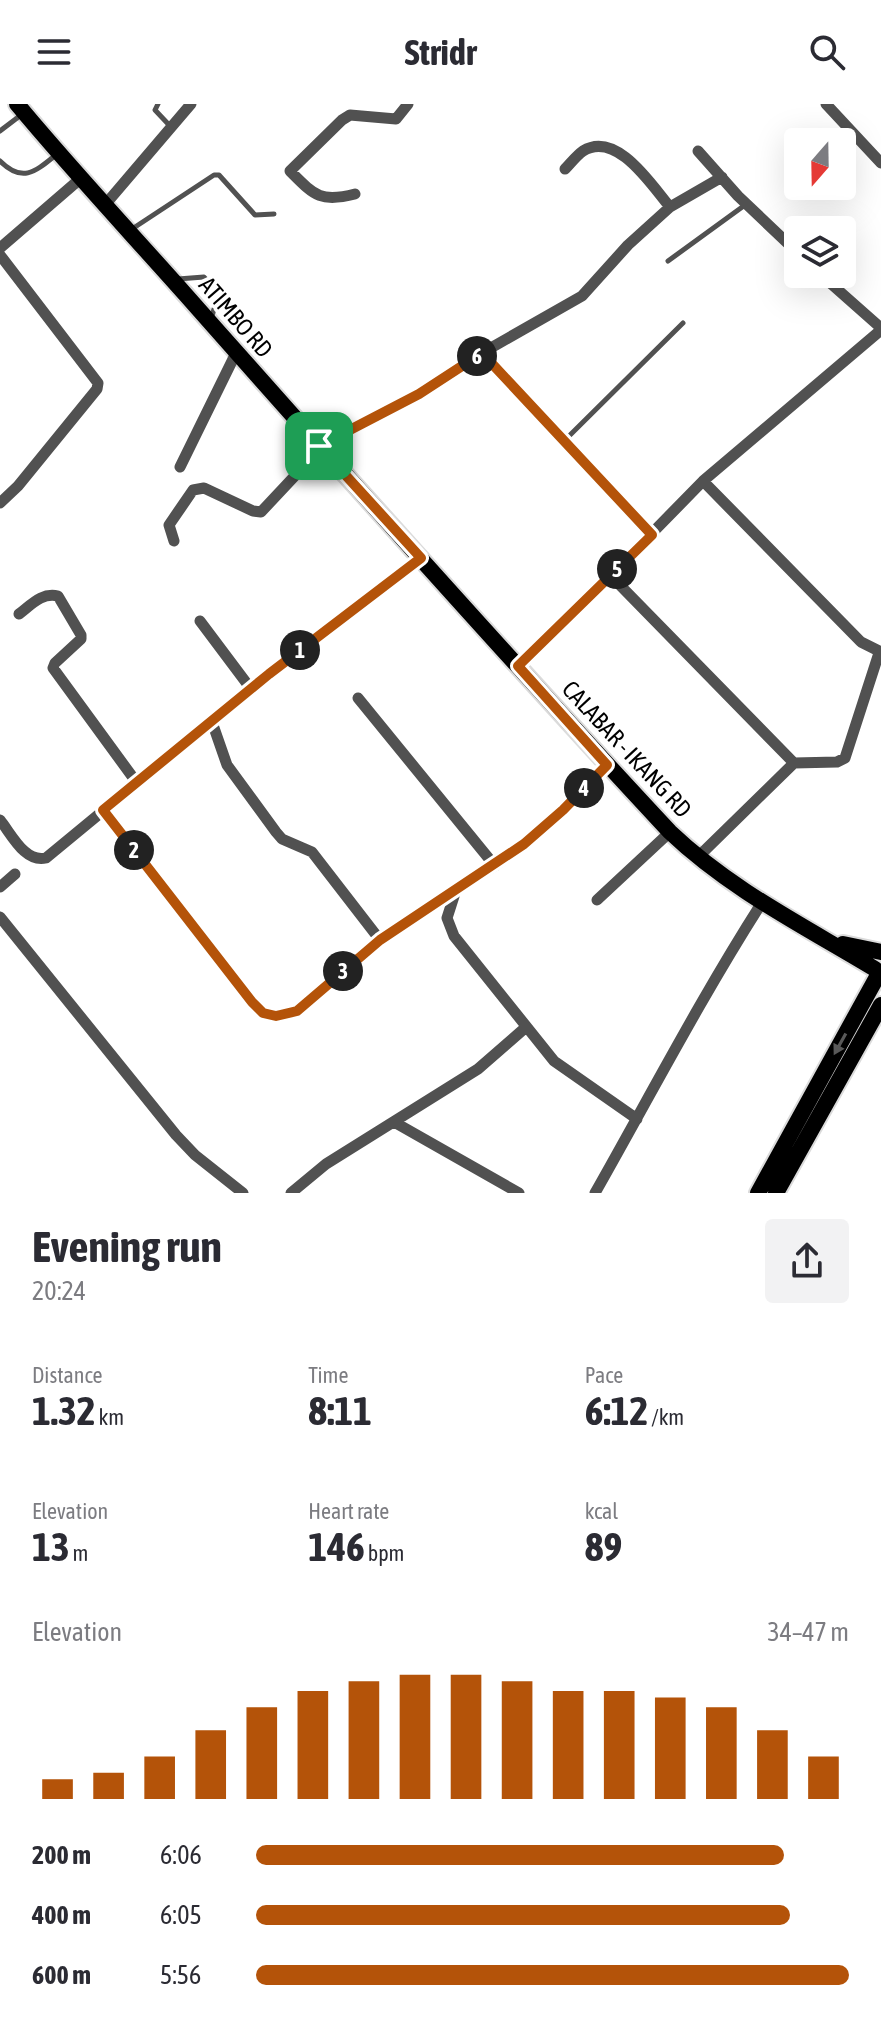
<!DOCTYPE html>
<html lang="en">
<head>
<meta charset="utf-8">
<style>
  :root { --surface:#fff; --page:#f2f2f3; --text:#2b2b33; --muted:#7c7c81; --accent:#b45309 }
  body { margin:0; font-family:"Asap Condensed",sans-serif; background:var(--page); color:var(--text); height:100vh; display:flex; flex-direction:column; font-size:30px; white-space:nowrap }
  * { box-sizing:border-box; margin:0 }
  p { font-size:26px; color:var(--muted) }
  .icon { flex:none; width:44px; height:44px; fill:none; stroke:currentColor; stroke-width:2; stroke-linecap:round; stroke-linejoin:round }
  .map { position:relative; height:1089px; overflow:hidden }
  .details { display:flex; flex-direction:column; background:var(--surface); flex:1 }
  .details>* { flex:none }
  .needle { width:52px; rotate:200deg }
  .buttons { position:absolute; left:784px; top:24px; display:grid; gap:16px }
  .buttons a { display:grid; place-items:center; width:72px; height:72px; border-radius:8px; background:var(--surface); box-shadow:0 8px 32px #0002; font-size:40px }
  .pin { position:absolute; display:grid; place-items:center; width:68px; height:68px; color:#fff; margin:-34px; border-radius:16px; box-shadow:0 4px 12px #0006 }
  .km { position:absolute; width:40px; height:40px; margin:-20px; border-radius:50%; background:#222; color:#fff; font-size:22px; line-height:40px; text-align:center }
  .round { display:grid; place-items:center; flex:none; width:84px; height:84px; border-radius:8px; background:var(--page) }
  .summary { display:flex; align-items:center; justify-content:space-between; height:136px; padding:0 32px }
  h1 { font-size:44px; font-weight:700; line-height:60px }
  .stats { display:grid; grid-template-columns:repeat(3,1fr); gap:12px; height:136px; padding:8px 32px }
  .stats div { display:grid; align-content:center }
  .stats b { font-size:40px; font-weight:700 }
  .stats small { font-size:22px; font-weight:400 }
  .stats p { font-size:22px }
  .chart { height:224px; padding:16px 32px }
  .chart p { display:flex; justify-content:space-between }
  .chart svg { width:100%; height:144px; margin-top:8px; stroke:var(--accent); stroke-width:6 }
  ul { padding:0 32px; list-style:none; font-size:26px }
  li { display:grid; grid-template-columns:128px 96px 1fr; align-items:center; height:60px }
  li i { height:20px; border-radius:10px; background:var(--accent) }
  header { display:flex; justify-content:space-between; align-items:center; height:104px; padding:0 32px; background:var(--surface); font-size:36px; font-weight:700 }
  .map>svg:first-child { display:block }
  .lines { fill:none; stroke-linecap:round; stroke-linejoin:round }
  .primary-casing { stroke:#dbdbdb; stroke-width:20 }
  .service { stroke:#515151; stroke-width:5 }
  .minor { stroke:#515151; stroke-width:11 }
  .primary { stroke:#000; stroke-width:16 }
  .oneway { fill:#595959 }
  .route-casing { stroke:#fff; stroke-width:16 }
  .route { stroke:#b45309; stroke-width:10 }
  .labels { text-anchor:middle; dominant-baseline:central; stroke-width:7; stroke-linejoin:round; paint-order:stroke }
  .street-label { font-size:24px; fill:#000; stroke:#fff }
</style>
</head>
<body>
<header><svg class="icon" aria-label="menu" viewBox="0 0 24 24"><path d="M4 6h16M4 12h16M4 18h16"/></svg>Stridr<svg class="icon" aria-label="search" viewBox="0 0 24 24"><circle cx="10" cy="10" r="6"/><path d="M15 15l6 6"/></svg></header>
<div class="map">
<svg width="881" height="1089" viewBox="0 0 881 1089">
  <rect width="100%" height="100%" fill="#fff"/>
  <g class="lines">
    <defs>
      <path id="primary" d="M17 0C71 65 129 127 185 190 345 371 506 552 670 728 731 786 804 822 875 865
        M843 840 881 848
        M758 1089 878 871
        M776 1089 881 901"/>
    </defs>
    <use href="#primary" class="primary-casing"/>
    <path class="service" d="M158 0 155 6 171 23
      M0 27 21 11
      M0 57C23 80 36 67 57 50
      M132 125 214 71H219L255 111 274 110
      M668 157 745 101
      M178 175 204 173C219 187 218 196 211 214
      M565 336 683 219"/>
    <path class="minor" d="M826 0 881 59
      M698 47 738 92 798 149
      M565 65C571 59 576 52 583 47 617 26 652 82 670 103
      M355 90C320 99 314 91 290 67L342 16 350 11 396 15 408 0
      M104 102 191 0
      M0 144 80 75
      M0 151 98 279 97 285 18 382 0 399
      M820 170 881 224
      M482 249 652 431
      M319 342 419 290 482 249 582 192 628 141 670 103 722 73
      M180 363 236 249
      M703 377 861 538 881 548
      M174 437 169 421 193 386 204 384 253 407 261 408 321 344
      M611 472 794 659
      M19 510C31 501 42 488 58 492L81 531V535L55 559 53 564 137 679
      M200 517 251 585
      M518 562 569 514 703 377 881 226
      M358 594 495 762
      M212 618 227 661 276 728 282 735 312 748 380 836
      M103 706 252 898C263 909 273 916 289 910 310 903 358 852 379 836 415 809 456 788 493 763 536 735 572 697 607 661
      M0 716C12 731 25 759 46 754L269 570 421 454
      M697 754 794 659 837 658 845 654 879 549
      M0 783 15 770
      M456 786 447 814 454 832 554 957 637 1015
      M597 796 670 728
      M0 813 176 1031 195 1051 243 1089
      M394 1018 519 1089
      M291 1089 326 1060 478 965 525 924
      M595 1089C650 992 701 894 761 800"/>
    <use href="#primary" class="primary"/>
  </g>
  <defs><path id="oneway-solid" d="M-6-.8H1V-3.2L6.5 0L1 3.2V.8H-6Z" transform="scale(2)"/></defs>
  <use class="oneway" href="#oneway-solid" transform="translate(840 940) rotate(119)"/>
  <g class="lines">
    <defs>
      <path id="route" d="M482 249 652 431 518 562 607 661 563 706 524 740 380 836 297 907 276 912 263 909 252 898 103 706 269 570 421 454 319 342 419 290Z"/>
    </defs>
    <use href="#route" class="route-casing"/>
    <use href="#route" class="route"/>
  </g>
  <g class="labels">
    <g class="street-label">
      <text transform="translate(236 213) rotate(49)">ATIMBO RD</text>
      <text transform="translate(627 645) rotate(47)">CALABAR - IKANG RD</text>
    </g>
  </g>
</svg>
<div class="buttons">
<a><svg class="needle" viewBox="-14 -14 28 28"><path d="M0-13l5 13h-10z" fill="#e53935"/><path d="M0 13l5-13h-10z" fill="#7c7c81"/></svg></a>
<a><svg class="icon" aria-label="layers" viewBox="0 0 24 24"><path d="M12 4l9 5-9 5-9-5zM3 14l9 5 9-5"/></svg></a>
</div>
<div class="pin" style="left:319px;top:342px;background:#1e9e55"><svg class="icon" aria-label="arrive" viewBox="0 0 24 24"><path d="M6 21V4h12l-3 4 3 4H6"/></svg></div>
<b class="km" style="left:300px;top:546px">1</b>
<b class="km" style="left:134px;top:746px">2</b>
<b class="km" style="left:343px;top:867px">3</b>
<b class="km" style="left:584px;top:684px">4</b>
<b class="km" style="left:617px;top:465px">5</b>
<b class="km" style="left:477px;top:252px">6</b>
</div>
<section class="details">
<div class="summary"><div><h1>Evening run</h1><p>20:24</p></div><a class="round"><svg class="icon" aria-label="share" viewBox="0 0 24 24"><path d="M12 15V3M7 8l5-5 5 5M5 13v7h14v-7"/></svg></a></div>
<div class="stats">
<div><p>Distance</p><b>1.32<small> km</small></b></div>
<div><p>Time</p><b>8:11</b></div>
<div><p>Pace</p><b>6:12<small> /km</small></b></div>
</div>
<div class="stats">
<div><p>Elevation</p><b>13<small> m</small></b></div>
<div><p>Heart rate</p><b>146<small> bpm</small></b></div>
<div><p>kcal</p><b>89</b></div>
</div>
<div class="chart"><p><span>Elevation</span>34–47 m</p>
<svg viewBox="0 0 160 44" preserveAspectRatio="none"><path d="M5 44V38M15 44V36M25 44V31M35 44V23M45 44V16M55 44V11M65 44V8M75 44V6M85 44V6M95 44V8M105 44V11M115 44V11M125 44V13M135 44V16M145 44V23M155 44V31"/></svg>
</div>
<ul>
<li><b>200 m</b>6:06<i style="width:89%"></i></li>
<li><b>400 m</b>6:05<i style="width:90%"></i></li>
<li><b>600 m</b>5:56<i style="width:100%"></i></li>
</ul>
</section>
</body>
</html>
